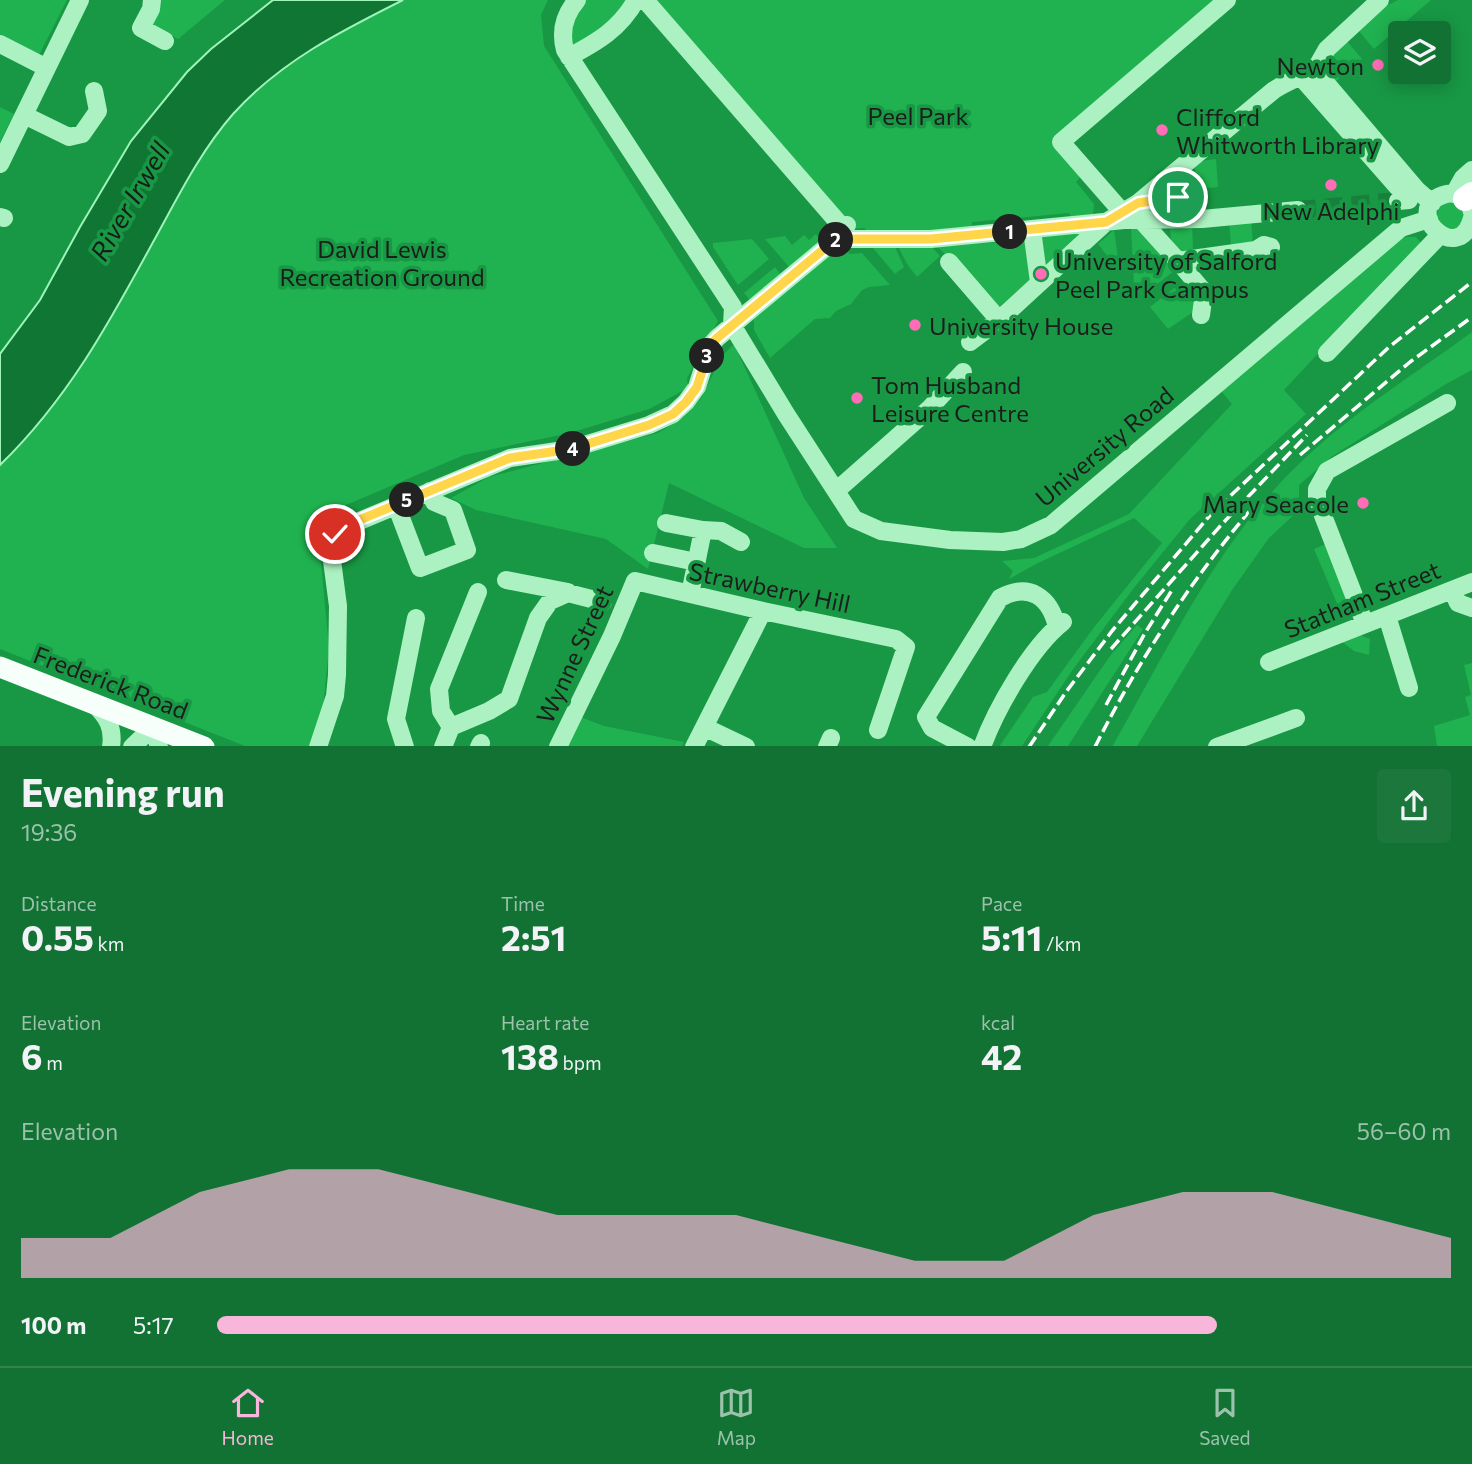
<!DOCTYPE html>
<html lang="en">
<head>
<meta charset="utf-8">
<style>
  :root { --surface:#127233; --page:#1b773b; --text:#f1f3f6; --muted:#9cc2ac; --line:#31844e; --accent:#f7b6da }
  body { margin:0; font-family:Commissioner,sans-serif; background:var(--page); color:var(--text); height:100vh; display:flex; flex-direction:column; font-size:26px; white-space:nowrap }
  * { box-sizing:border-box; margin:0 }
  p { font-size:23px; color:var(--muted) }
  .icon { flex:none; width:38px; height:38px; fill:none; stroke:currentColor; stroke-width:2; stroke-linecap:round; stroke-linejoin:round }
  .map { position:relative; height:746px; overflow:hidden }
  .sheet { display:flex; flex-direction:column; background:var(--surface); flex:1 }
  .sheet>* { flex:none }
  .controls { position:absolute; left:1388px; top:21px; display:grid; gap:14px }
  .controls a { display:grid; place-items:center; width:63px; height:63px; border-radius:7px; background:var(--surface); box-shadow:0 4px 18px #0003; font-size:35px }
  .pin { position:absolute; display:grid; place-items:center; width:60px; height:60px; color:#fff; margin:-30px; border:4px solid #fff; border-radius:50%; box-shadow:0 2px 7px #0007 }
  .km { position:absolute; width:35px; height:35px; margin:-18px; border-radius:50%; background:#222; color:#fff; font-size:19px; line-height:35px; text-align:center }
  .round { display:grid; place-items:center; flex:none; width:74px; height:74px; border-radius:7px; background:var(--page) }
  .headline { display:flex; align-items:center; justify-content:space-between; height:119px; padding:0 21px }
  h1 { font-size:38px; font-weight:700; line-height:52px }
  .metrics { display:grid; grid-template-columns:repeat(3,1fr); gap:10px; height:119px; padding:7px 21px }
  .metrics div { display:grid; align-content:center }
  .metrics b { font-size:35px; font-weight:700 }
  .metrics small { font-size:19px; font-weight:400 }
  .metrics p { font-size:19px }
  .chart { height:196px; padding:14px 21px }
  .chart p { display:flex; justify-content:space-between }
  .chart svg { width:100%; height:126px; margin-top:7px; fill:var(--accent); opacity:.7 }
  ul { padding:0 21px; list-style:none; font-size:23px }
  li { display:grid; grid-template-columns:112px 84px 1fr; align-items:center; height:52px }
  li i { height:18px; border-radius:9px; background:var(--accent) }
  .tabs { display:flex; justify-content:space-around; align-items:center; height:98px; border-top:2px solid var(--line); background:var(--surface); font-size:19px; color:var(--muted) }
  .tabs a { display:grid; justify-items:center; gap:4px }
  .tabs .current { color:var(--accent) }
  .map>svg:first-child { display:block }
  .green { fill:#20b250 }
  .water { fill:#0f7633; stroke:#9ff4b9; stroke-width:2 }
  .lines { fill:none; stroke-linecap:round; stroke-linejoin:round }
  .minor-tunnel { stroke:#197f3c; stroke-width:18; stroke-dasharray:18 9; stroke-linecap:butt }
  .minor { stroke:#acf1c2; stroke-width:18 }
  .major { stroke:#f6fffa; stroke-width:21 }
  .highway { stroke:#fff; stroke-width:24 }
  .rail { stroke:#fff; stroke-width:3.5; stroke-dasharray:12 5; stroke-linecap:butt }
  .route-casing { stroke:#fff; stroke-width:14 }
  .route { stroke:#ffd54a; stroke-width:9 }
  .poi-dot { fill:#ff6cb7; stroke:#189844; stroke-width:2.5 }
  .labels { text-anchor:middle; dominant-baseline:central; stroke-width:7; stroke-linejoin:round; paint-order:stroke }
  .poi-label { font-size:24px; fill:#1d1d1d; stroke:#189844; text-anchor:start }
  .park-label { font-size:24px; fill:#1b1d1b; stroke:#189844 }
  .street-label { font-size:24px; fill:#1d1d1d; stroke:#189844 }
  .water-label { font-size:26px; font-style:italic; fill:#191d1a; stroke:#189844 }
</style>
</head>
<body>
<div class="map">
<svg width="1472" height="747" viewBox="0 0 1472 747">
  <rect width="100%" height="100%" fill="#189844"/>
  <path class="green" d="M0 0H67L39 55 0 35Z
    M160 0H225L178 39 153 25Z
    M403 0H548L541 15 544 46 718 321 687 378 688 388 649 409 570 433 464 455 346 505 317 521 329 648 323 708 309 746H245L0 649V465C52 412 88 361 124 295 158 234 187 167 233 114 281 61 341 31 403 0Z
    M581 0H631L629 7 574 47 567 37Z
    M654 0H1223L1058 141 1085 172 1076 182 1094 204 1093 214 1071 216 1069 213 972 222V229C936 232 901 230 866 233L865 228 852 229Z
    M1398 0H1431L1374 49 1358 30 1388 5Z
    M1346 40 1362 59 1334 83 1326 73 1338 62 1331 53Z
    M0 107 14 114 0 142Z
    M1216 159 1218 187 1197 189 1194 162Z
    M1437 216a14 14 0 1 1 28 0a14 14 0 1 1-28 0Z
    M1251 219 1253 246H1231L1229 220Z
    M1192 223 1193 250 1173 252 1169 224Z
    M1131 228H1140L1174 271 1142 296 1134 287Z
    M1087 229 1041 272 1036 237Z
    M1114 230 1120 272 1098 244Z
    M816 234 821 240 789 267 765 239 785 236 792 245 804 235 809 240Z
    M1029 237 1034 278 996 309 938 247 1013 241V238Z
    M1406 237H1416L1421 243 1284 390 1306 414 1190 519 1133 589 1071 672 1022 746 999 747 1033 697 1047 692 1095 626 1162 543 1134 518 1036 564 1009 579 1013 571 1002 561 1034 558 1129 514 1232 404 1220 390 1392 242Z
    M752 239 769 259 738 285 713 247V243Z
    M929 244 940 256 917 277 907 264 898 246Z
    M895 247 904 267 895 274 873 248Z
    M848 251 849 254 862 253 890 285 869 287 862 290 851 304 836 311 830 318 815 319 770 358 754 330V318L826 254Z
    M775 267 780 274 750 300 744 293Z
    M1182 282 1194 295 1193 312 1168 329 1150 307Z
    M1472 332V370L1446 384 1331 457 1299 485V510L1269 538 1232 590 1137 746 1112 747C1168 649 1217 542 1299 464 1350 414 1415 374 1472 332Z
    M734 344 804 498 837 548H804L669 483 648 569 606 539 476 510 451 498 489 477 658 433 684 417 702 397 721 357Z
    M1326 544 1353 612 1352 618 1344 620 1314 549Z
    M1137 625 1143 629 1068 746H1048L1110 656Z
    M1358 634 1370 639 1369 655 1354 651 1341 641Z
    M1472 663V746H1437L1434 726 1470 715 1465 697 1471 695 1464 665Z
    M578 716 604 726 684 742 682 747H562Z"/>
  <path class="water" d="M273 0H403C341 31 281 61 233 114 199 153 177 199 152 244 108 325 67 400 0 465V354L40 300 80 227 131 141 187 72 211 49Z"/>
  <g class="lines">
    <path class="minor-tunnel" d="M1298 210 1398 201"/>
    <path class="minor" d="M152 0 151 9 141 28 165 41
      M577 0C564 15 560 31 565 50L733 307 732 325
      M645 0 843 228
      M1380 0 1327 49 1315 70 1417 190 1432 203
      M0 44 47 68
      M569 57C597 42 620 29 636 0
      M1301 77 1409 200 1398 201
      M24 115 69 137 82 134 98 111 94 91
      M0 164 80 0
      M1454 194 1463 178 1472 170
      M1472 212C1469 199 1457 190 1443 195 1400 210 1459 268 1472 218
      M1123 213 1061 142 1227 0
      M0 217 4 218
      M1032 230 1039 282
      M836 239H931L1124 220 1202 219
      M1271 247 1264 245 1256 250 1178 261 1141 220 1138 203 1178 197 1202 219 1298 210
      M1178 261 1204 292 1201 315
      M949 262 999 320
      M732 325 786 414 854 519 881 531 950 540 1003 542 1021 539 1051 525 1401 228 1429 219
      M970 342 999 320 1106 222 1138 203 1274 90C1288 81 1300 77 1315 70
      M1327 353 1440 235
      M836 491 929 409 963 372
      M396 505 420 568 467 550 453 510 434 502 430 491
      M666 523 703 530 690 594
      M703 530 721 531 741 542
      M653 553 696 562
      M506 580 568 592
      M1452 590 1458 603 1472 608
      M1387 616 1409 688
      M1365 624 1317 500V489L1327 471 1447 403
      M1269 662 1472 582
      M94 704C107 717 114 727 111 747
      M451 727 441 711 439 689 478 592
      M704 727 746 747
      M132 747 153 727 159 747
      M318 747 335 696 337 675 338 606 330 545 338 530 510 458 571 449 649 425 673 414 686 402 697 387 710 346 717 338 836 239 847 225
      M405 747 396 719 416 618
      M443 747 451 727 489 711 509 699 538 618 550 601 568 593 603 602
      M479 747 481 743
      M558 747 612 636 635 581 763 611 896 639 906 647 878 730
      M694 747 763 611
      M827 747 831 738
      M968 747 932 728 926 717 1000 598C1029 582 1050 597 1057 627
      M982 747C996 709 1031 647 1063 622
      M1217 747 1296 718"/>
    <path class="major" d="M0 667 204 747"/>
    <path class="highway" d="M1465 199 1472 194"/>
    <path class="rail" d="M1300 455 1410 362 1472 317
      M1111 649 1223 523 1307 435
      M1106 705 1145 633 1172 590
      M1029 747 1066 692 1112 631 1211 514 1389 347 1472 282
      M1095 747C1139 659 1195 574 1259 500"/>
  </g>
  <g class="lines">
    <defs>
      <path id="route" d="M335 534 342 527 510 458 571 449 649 425 673 414 686 402 697 387 710 346 717 338 836 239H931L1106 222 1138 203 1178 197"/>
    </defs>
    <use href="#route" class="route-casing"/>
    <use href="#route" class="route"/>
  </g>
  <g class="poi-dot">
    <circle cx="1378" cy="65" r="7"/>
    <circle cx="1162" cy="130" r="7"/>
    <circle cx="1331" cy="185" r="7"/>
    <circle cx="1041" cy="274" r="7"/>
    <circle cx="915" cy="325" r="7"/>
    <circle cx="857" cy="398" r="7"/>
    <circle cx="1363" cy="503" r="7"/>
  </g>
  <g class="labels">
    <g class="poi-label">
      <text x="1364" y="65" text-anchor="end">Newton</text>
      <text x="1176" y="116">Clifford<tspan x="1176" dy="28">Whitworth Library</tspan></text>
      <text x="1331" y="210" text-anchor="middle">New Adelphi</text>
      <text x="1055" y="260">University of Salford<tspan x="1055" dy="28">Peel Park Campus</tspan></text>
      <text x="929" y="325">University House</text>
      <text x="871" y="384">Tom Husband<tspan x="871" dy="28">Leisure Centre</tspan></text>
      <text x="1349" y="503" text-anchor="end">Mary Seacole</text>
    </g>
    <g class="park-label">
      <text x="918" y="115">Peel Park</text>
      <text x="382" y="248">David Lewis<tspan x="382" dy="28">Recreation Ground</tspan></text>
    </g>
    <g class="street-label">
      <text transform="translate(1104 446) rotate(-40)">University Road</text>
      <text transform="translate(770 587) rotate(12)">Strawberry Hill</text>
      <text transform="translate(1362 599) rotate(-22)">Statham Street</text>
      <text transform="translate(574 654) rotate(-65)">Wynne Street</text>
      <text transform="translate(111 682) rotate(21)">Frederick Road</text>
    </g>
    <g class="water-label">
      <text transform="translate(129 201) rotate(-60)">River Irwell</text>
    </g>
  </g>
</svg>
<div class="controls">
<a><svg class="icon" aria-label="layers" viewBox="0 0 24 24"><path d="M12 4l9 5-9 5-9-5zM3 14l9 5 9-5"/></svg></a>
</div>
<div class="pin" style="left:1178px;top:197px;background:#1e9e55"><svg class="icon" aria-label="arrive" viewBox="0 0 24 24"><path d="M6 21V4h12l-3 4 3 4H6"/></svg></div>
<div class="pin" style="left:335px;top:534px;background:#d93025"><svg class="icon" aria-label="check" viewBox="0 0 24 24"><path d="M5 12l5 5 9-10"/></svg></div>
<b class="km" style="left:1010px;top:232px">1</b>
<b class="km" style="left:836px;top:240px">2</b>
<b class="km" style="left:707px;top:356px">3</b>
<b class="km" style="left:573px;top:449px">4</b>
<b class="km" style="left:407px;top:500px">5</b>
</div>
<section class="sheet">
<div class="headline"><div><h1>Evening run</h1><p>19:36</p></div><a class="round"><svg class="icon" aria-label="share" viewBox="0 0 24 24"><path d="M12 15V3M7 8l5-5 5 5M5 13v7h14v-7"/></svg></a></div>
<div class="metrics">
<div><p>Distance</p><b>0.55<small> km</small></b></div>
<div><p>Time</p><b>2:51</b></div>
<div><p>Pace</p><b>5:11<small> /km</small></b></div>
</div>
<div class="metrics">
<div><p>Elevation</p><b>6<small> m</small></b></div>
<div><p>Heart rate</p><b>138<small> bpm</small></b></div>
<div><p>kcal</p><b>42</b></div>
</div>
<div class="chart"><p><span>Elevation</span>56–60 m</p>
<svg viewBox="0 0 160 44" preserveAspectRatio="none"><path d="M0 44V30L10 30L20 14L30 6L40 6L50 14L60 22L70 22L80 22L90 30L100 38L110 38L120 22L130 14L140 14L150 22L160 30V44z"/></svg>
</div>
<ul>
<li><b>100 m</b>5:17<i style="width:81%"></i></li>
</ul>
</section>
<nav class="tabs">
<a class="current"><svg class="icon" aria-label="home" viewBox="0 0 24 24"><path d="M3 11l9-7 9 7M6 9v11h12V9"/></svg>Home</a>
<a><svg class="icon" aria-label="map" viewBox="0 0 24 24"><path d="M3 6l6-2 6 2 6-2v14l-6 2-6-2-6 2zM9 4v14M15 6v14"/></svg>Map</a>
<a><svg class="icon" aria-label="saved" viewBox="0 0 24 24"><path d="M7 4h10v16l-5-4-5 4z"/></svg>Saved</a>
</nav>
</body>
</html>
